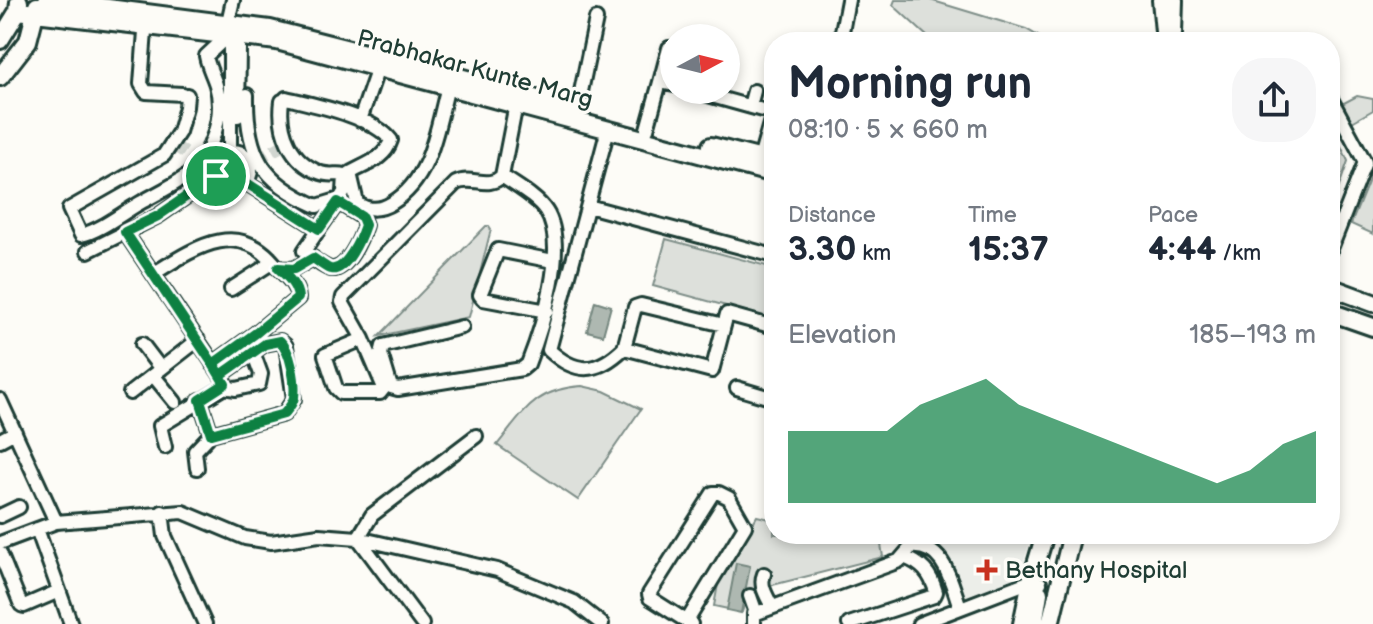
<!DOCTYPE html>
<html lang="en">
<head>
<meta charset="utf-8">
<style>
  :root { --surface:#fff; --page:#f6f6f7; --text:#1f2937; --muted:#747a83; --accent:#0b8043 }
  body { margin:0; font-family:"Balsamiq Sans",sans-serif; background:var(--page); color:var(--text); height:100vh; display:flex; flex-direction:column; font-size:30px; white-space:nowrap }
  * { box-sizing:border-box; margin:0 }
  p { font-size:26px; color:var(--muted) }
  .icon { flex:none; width:44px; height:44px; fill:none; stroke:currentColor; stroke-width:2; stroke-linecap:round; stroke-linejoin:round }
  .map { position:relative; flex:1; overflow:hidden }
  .details { position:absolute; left:764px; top:32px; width:576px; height:512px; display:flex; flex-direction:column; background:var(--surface); border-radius:32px; box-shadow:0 4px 12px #0003 }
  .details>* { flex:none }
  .needle { width:52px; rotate:83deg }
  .buttons { position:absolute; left:660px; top:24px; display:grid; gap:16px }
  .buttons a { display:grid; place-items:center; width:80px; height:80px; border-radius:50%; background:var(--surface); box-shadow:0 4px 12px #0003; font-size:40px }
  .pin { position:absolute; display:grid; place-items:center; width:68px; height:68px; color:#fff; margin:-34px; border:4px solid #fff; border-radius:50%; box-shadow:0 2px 8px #0007 }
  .round { display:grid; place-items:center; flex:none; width:84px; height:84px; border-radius:32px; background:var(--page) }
  .summary { display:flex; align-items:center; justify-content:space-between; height:136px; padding:0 24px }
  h1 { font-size:44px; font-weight:700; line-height:60px }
  .metrics { display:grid; grid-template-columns:repeat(3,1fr); gap:12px; height:136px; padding:8px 24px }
  .metrics div { display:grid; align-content:center }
  .metrics b { font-size:34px; font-weight:700 }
  .metrics small { font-size:22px; font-weight:400 }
  .metrics p { font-size:22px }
  .chart { height:224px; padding:16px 24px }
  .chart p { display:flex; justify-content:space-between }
  .chart svg { width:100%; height:144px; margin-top:8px; fill:var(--accent); opacity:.7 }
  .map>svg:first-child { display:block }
  .built { fill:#eceee9 }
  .green { fill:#dde0db; stroke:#7e8e88; stroke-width:2 }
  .water { fill:#aeb8b1; stroke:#75877f; stroke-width:2 }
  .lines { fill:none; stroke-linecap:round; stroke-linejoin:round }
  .street-tunnel { stroke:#d1d6d0; stroke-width:12; stroke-dasharray:12 6; stroke-linecap:butt }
  .street-casing { stroke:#1f3d34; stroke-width:18 }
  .secondary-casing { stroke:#1f3d34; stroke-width:22 }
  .street { stroke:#fdfcf7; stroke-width:12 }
  .secondary { stroke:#fdfcf7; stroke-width:16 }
  .route-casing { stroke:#fff; stroke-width:16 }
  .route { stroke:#0b8043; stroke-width:10 }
  .poi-dot { fill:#c8321e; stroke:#fdfcf7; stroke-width:3 }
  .labels { text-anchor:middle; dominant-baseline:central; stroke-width:7; stroke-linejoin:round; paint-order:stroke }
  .street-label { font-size:24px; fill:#1f3d34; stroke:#fdfcf7 }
  .poi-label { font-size:24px; fill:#1f3d34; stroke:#fdfcf7; text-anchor:start }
</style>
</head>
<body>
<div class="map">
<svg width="1373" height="624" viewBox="0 0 1373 624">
  <rect width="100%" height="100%" fill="#fdfcf7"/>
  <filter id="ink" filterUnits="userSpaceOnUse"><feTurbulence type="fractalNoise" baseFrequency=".0125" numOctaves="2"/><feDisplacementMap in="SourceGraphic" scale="16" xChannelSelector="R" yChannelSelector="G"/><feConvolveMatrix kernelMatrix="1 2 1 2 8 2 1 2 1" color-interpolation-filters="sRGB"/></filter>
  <g filter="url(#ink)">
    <path class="built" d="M913 534H1032L1020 575 961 599 951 564 942 555 915 541Z"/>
    <path class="green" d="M895 0H930L1026 29 1048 42H927L929 38 893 5Z
      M1357 96 1373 99V110L1352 122 1342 104Z
      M1330 123 1348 161 1330 212Z
      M223 169a10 10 0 1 1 20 0a10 10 0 1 1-20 0Z
      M1373 170V234L1351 224Z
      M486 226H489L491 229 469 317 379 336Z
      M666 239 774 268V319L653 286Z
      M582 386 604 391 641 409 578 500 497 445C525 411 535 389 582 386Z
      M757 516 774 520V534H836L881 544 883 557 749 591 742 612 714 606 718 584Z"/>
    <path class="water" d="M595 301 611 306 603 335 587 331Z
      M736 563 750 566 741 613 727 610Z"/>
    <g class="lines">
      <path class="street-tunnel" d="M175 146 197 161
        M257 159 284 145"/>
      <defs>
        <path id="street" d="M146 18 141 84 146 92 182 94
          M234 41 239 49 238 116
          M840 42 848 0
          M660 82 669 48
          M690 90 773 113 760 159
          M187 95 186 107 179 132 164 155 69 209 81 235C100 231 122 213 140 203 156 194 173 186 188 175 212 155 225 115 216 85 213 75 208 67 206 56L221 42 225 29
          M247 95C246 154 262 182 317 206L340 199 344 192 345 175C338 173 329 176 321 173 290 162 278 130 282 101
          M1330 97 1365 162 1330 251
          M286 98C315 105 372 116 391 140 385 159 366 164 350 173L357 203C368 211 381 210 392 203 434 177 437 123 450 79
          M750 106 754 91
          M577 111 596 19
          M360 120 380 62
          M608 129 549 350C577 376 598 373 624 348L712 371 727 314 774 327
          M647 129 660 82 674 85
          M230 150V48L235 34 228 22 233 0
          M215 169a18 18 0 1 1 36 0a18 18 0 1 1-36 0Z
          M245 182 319 229 304 251C311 257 322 267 331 269 347 271 361 238 365 225L362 217 338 202 319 229
          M588 206 774 256
          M125 232 225 381 221 389 160 426 165 447
          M88 251 158 216 216 176 197 161
          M153 274C196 247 240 217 278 268L294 269 313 258
          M231 289 273 262
          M547 311 483 299 480 295 498 250 553 261
          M462 327 383 346 381 354 391 387 398 389 522 369 528 364C542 328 569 246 546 211 537 197 516 186 502 176
          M363 339 384 388 380 393H341L336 388 325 355 363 339 342 302 343 297 456 183C472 175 488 190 502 176L517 99
          M142 344 161 369
          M624 348 635 307 641 305 724 325
          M213 364 256 333 298 298C297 285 287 277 278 268
          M153 375 175 402
          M223 387 236 389 259 384 261 374 253 352
          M737 388 774 399
          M130 393 198 340
          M0 400 56 522
          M200 400 211 434
          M0 440 15 432
          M197 468 195 451 211 434 284 414 294 399 286 346 280 341 265 344 221 375
          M162 512 165 536 205 624
          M0 516 19 507
          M37 529 71 624
          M358 538 372 515 476 436
          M358 538 422 624
          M0 543 56 522 183 512 245 538 271 542 319 535 358 538 497 570 574 602 602 624
          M911 547C945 544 951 583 960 607
          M0 553 21 605 24 606 59 591
          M764 574C759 586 767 596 772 607
          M750 596 756 613
          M687 621 745 526 729 498 719 493H713L649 594 650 598 691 624
          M754 624V614L899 561 911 547
          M849 624 934 596 936 592C931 574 922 563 903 557
          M919 624 1031 581 1040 583"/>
        <path id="secondary" d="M46 0 270 29 467 79 565 107
          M1161 0 1165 42
          M18 11 277 41 774 174
          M1173 34 1174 0
          M0 40 18 11 19 2
          M0 77 28 41 37 6
          M711 146 774 162
          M1330 287 1373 303
          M1330 312 1373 327
          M1022 624 1031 581 1045 534
          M1034 624 1039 593
          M1050 624 1072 534"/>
      </defs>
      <use href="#street" class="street-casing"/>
      <use href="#secondary" class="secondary-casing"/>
      <use href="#street" class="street"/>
      <use href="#secondary" class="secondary"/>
    </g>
  </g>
  <g class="lines" filter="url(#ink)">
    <defs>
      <path id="route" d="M216 176 158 216 125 232 213 364 221 375 265 344 280 341C291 351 296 382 294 397 293 404 288 409 284 414L211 434 200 400 225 384 213 364 256 333 298 298C297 285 287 276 278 268L294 269 313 258C318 261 324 267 330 269 346 273 361 237 365 225L362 217 338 202 319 229 245 182 229 187 216 176"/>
    </defs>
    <use href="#route" class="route-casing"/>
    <use href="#route" class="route"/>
  </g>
  <path class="poi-dot" d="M983 558h8v8h8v8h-8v8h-8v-8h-8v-8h8z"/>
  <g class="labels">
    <g class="street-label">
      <text transform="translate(475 69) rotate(15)">Prabhakar Kunte Marg</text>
    </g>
    <g class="poi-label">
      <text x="1005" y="570">Bethany Hospital</text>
    </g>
  </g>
</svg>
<div class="buttons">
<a><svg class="needle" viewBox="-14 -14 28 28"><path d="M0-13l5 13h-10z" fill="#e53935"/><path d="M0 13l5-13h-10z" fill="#747a83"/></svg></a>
</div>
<div class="pin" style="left:216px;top:176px;background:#1e9e55"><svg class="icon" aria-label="arrive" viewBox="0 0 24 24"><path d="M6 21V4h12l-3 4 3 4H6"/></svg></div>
<section class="details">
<div class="summary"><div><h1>Morning run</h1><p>08:10 · 5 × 660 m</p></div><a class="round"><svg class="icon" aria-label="share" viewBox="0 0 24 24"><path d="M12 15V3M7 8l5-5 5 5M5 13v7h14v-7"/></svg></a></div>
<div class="metrics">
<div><p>Distance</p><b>3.30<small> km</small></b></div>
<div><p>Time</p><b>15:37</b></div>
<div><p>Pace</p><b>4:44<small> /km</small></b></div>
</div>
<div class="chart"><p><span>Elevation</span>185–193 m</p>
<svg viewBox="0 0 160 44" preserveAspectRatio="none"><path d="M0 44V22L10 22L20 22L30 22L40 14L50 10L60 6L70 14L80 18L90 22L100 26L110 30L120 34L130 38L140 34L150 26L160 22V44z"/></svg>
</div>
</section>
</div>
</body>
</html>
